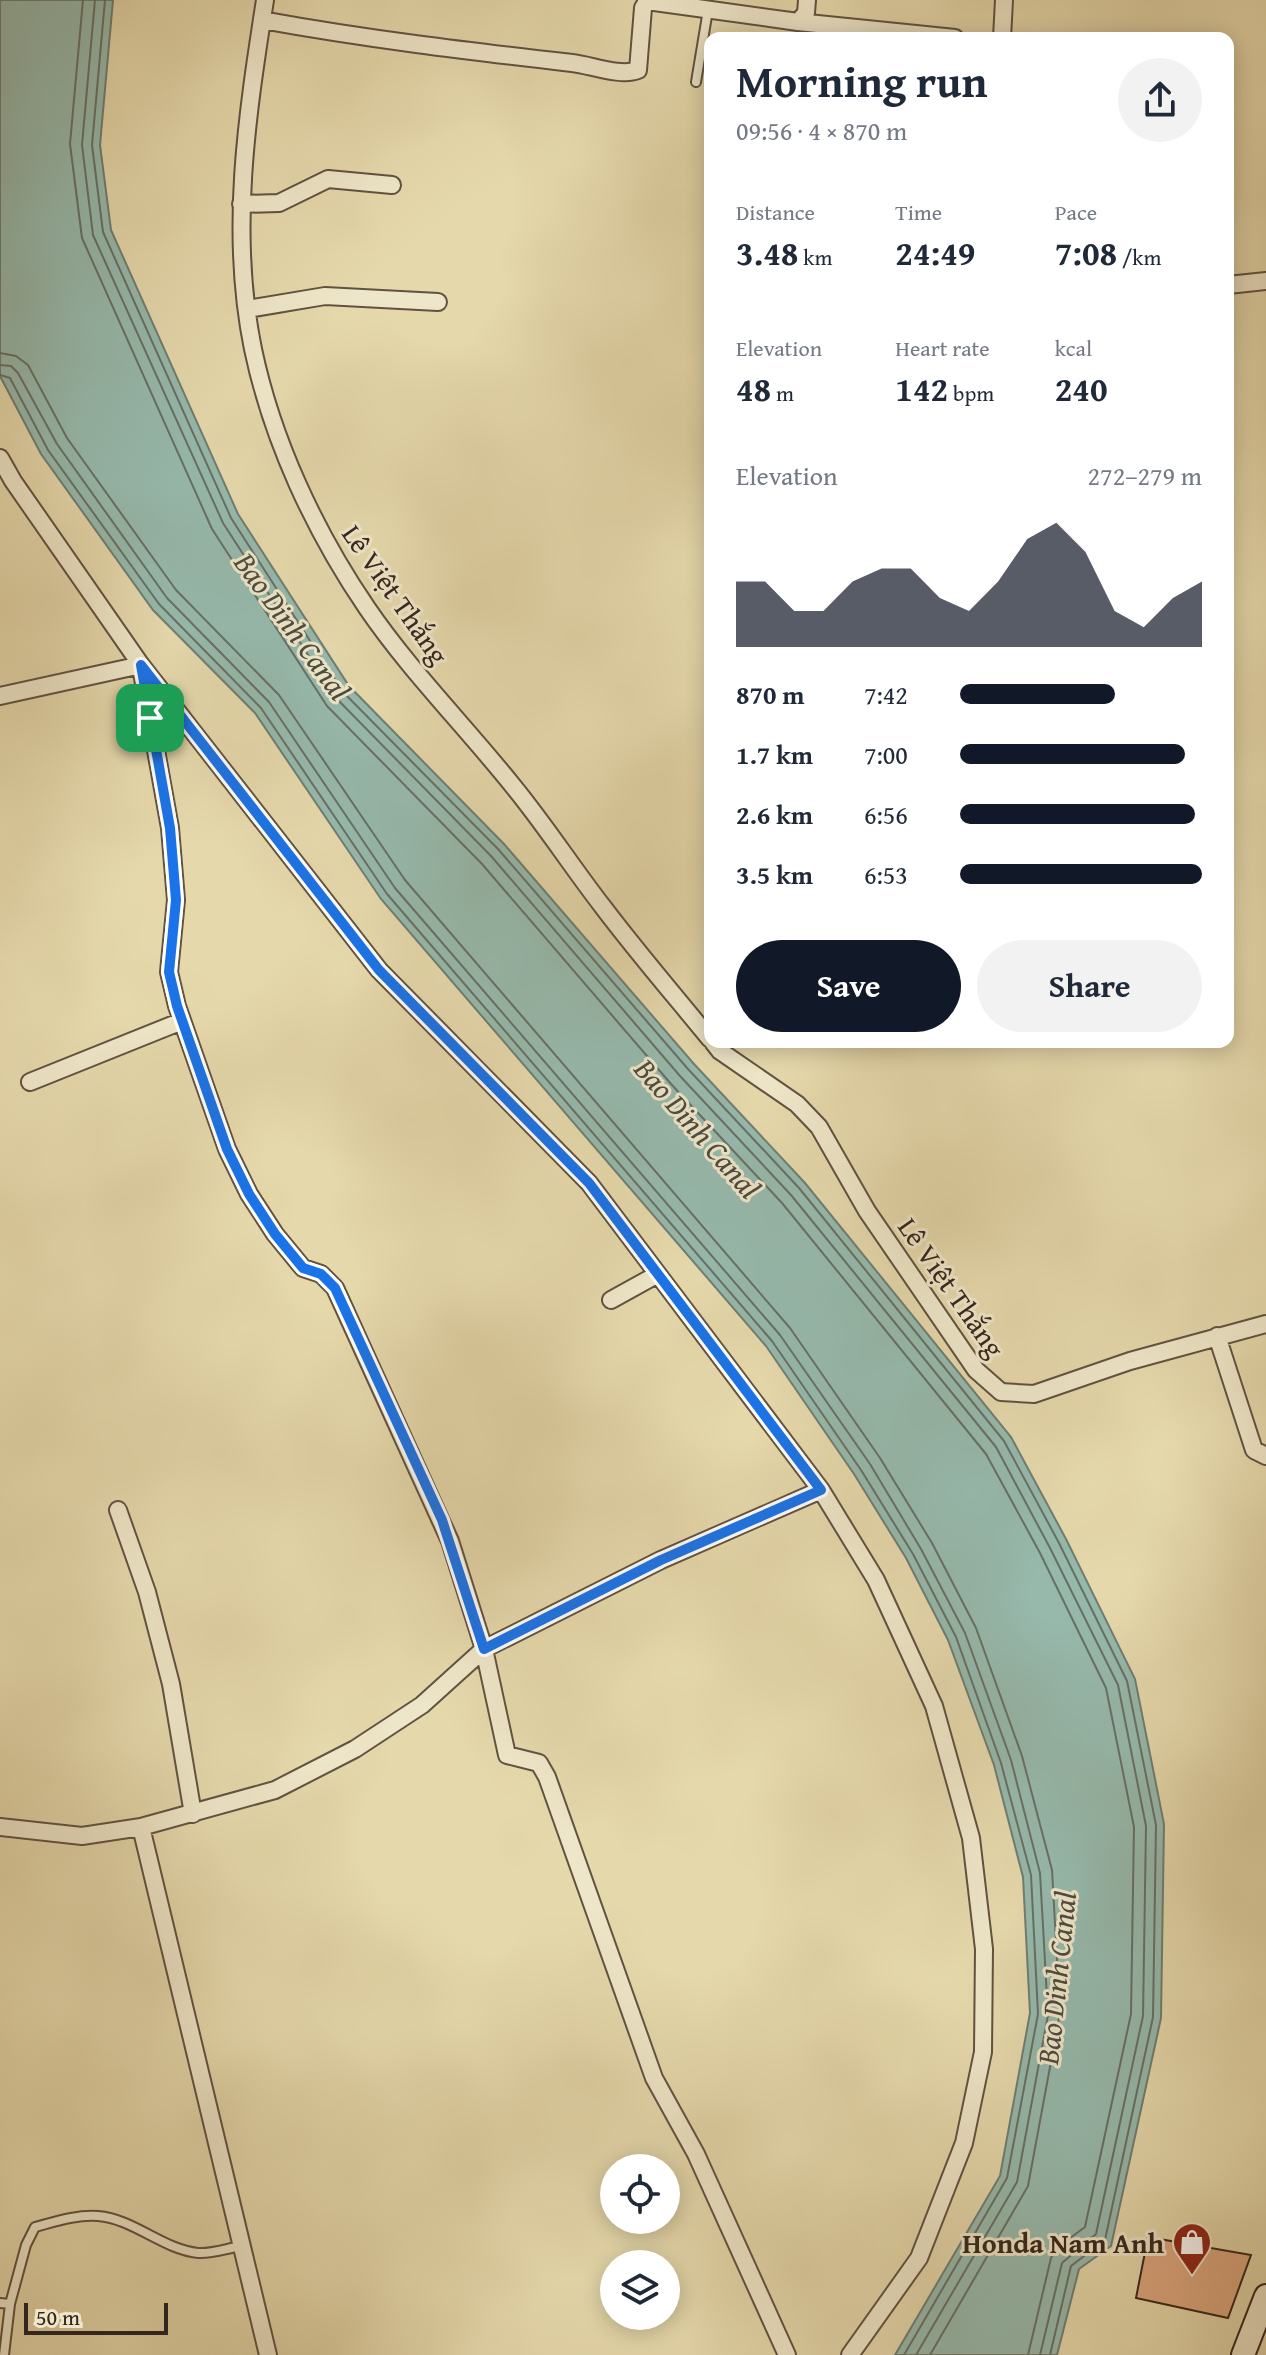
<!DOCTYPE html>
<html lang="en">
<head>
<meta charset="utf-8">
<style>
  :root { --surface:#fff; --page:#f2f2f3; --text:#1f2937; --muted:#747a83; --accent:#111827 }
  body { margin:0; font-family:"Gentium Book Plus",serif; background:var(--page); color:var(--text); height:100vh; display:flex; flex-direction:column; font-size:30px; white-space:nowrap }
  * { box-sizing:border-box; margin:0 }
  p { font-size:26px; color:var(--muted) }
  .icon { flex:none; width:44px; height:44px; fill:none; stroke:currentColor; stroke-width:2; stroke-linecap:round; stroke-linejoin:round }
  .map { position:relative; flex:1; overflow:hidden }
  .sheet { position:absolute; left:704px; top:32px; width:530px; height:1016px; display:flex; flex-direction:column; background:var(--surface); border-radius:16px; box-shadow:0 4px 20px #0003 }
  .sheet>* { flex:none }
  .buttons { position:absolute; left:600px; top:2154px; display:grid; gap:16px }
  .buttons a { display:grid; place-items:center; width:80px; height:80px; border-radius:50%; background:var(--surface); box-shadow:0 4px 20px #0003; font-size:40px }
  .scale { position:absolute; left:24px; bottom:20px; width:144px; box-sizing:border-box; padding-left:8px; border:4px solid #35261e; border-top:0; font-size:22px; line-height:28px; white-space:nowrap; color:#35261e; -webkit-text-stroke:6px #eee6c8; paint-order:stroke }
  .pin { position:absolute; display:grid; place-items:center; width:68px; height:68px; color:#fff; margin:-34px; border-radius:16px; box-shadow:0 4px 12px #0006 }
  .round { display:grid; place-items:center; flex:none; width:84px; height:84px; border-radius:42px; background:var(--page) }
  .summary { display:flex; align-items:center; justify-content:space-between; height:136px; padding:0 32px }
  h1 { font-size:44px; font-weight:600; line-height:60px }
  .figures { display:grid; grid-template-columns:repeat(3,1fr); gap:12px; height:136px; padding:8px 32px }
  .figures div { display:grid; align-content:center }
  .figures b { font-size:34px; font-weight:600 }
  .figures small { font-size:22px; font-weight:400 }
  .figures p { font-size:22px }
  .chart { height:224px; padding:16px 32px }
  .chart p { display:flex; justify-content:space-between }
  .chart svg { width:100%; height:144px; margin-top:8px; fill:var(--accent); opacity:.7 }
  .primary-button { display:flex; gap:16px; margin-top:auto; padding:16px 32px }
  .primary-button a { flex:1; height:92px; border-radius:48px; background:var(--accent); color:#fff; font-size:32px; font-weight:600; line-height:92px; text-align:center }
  .primary-button a+a { background:var(--page); color:var(--text) }
  ul { padding:0 32px; list-style:none; font-size:26px }
  li { display:grid; grid-template-columns:128px 96px 1fr; align-items:center; height:60px }
  li i { height:20px; border-radius:10px; background:var(--accent) }
  .map>svg:first-child { display:block }
  .water { fill:#96b9ac; stroke:#6f7e73; stroke-width:2 }
  .lines { fill:none; stroke-linecap:round; stroke-linejoin:round }
  .shore { stroke:#667065; stroke-width:2 }
  .building { fill:#dda780; stroke:#35261e; stroke-width:2 }
  .service-casing { stroke:#615241; stroke-width:12 }
  .minor-casing { stroke:#615241; stroke-width:20 }
  .secondary-casing { stroke:#35261e; stroke-width:26 }
  .service { stroke:#eee6c8; stroke-width:8 }
  .minor { stroke:#eee6c8; stroke-width:16 }
  .secondary { stroke:#eee6c8; stroke-width:22 }
  .route-casing { stroke:#fff; stroke-width:16 }
  .route { stroke:#1a73e8; stroke-width:10 }
  .labels { text-anchor:middle; dominant-baseline:central; stroke-width:6; stroke-linejoin:round; paint-order:stroke }
  .street-label { font-size:28px; fill:#35261e; stroke:#eee6c8 }
  .poi-label { font-size:28px; font-weight:bold; fill:#35261e; stroke:#eee6c8; text-anchor:end }
  .water-label { font-size:30px; font-style:italic; fill:#4d4b42; stroke:#eee6c8 }
</style>
</head>
<body>
<div class="map">
<svg width="1266" height="2355" viewBox="0 0 1266 2355">
  <rect width="100%" height="100%" fill="#e5d8ab"/>
  <filter id="stains"><feTurbulence type="fractalNoise" baseFrequency=".0025" numOctaves="4"/><feColorMatrix values="0 0 0 0 .2 0 0 0 0 .09 0 0 0 0 .02 0 0 0 .5 -.17"/></filter>
  <radialGradient id="worn" r=".72"><stop offset=".6" stop-color="#630" stop-opacity="0"/><stop offset="1" stop-color="#630" stop-opacity=".3"/></radialGradient>
  <path class="water" d="M0 0H113L100 145 111 230 238 514 349 686 504 844 694 1064 805 1183 1011 1437 1066 1539 1135 1679 1164 1824 1161 2018 1111 2246 1079 2269 1057 2355H895L1000 2176 1030 2013 1023 1877 994 1765 948 1640 906 1558 854 1474 766 1346 381 899 255 713 153 610 41 454 0 376Z"/>
  <g class="lines">
    <path class="shore" d="M83 0 70 144 82 238 212 529 327 706 482 864 671 1084 782 1203 986 1454 1040 1553 1106 1688 1134 1827 1131 2014 1085 2227 1058 2247 1051 2258 1028 2355
      M95 0 82 145 93 235 223 523 336 698 491 856 680 1076 791 1195 996 1447 1050 1548 1118 1685 1146 1826 1143 2016 1096 2234 1062 2263 1040 2355
      M105 0 92 145 103 232 231 518 343 692 498 849 688 1069 799 1188 1004 1441 1059 1543 1127 1681 1156 1825 1153 2017 1105 2240 1071 2266 1050 2355
      M0 353 16 356 28 365 67 438 176 590 279 695 405 880 790 1328 880 1458 932 1543 976 1628 1022 1756 1052 1870 1060 2013 1028 2186 930 2355
      M0 365 11 366 18 373 57 444 167 598 269 702 395 888 780 1335 870 1464 921 1549 965 1633 1011 1760 1040 1873 1048 2015 1017 2182 916 2355
      M0 375 10 378 48 450 159 604 261 708 387 894 772 1341 861 1470 913 1554 956 1637 1001 1763 1031 1875 1038 2014 1007 2178 904 2355"/>
  </g>
  <path class="building" d="M1148 2237 1251 2255 1228 2318 1136 2298Z"/>
  <g class="lines">
    <defs>
      <path id="service" d="M696 82 708 10
        M0 2303 10 2304 4 2355
        M10 2304 26 2245 35 2227C54 2222 78 2214 98 2216 134 2219 162 2249 198 2253 212 2254 228 2248 242 2246"/>
      <path id="minor" d="M265 0C247 116 229 232 253 349 272 440 315 532 367 608 410 671 465 726 513 786 545 825 572 867 603 907 637 952 674 995 710 1039
        M262 20C366 39 467 51 572 63 591 65 620 77 638 70L643 8 647 1 798 22 806 13 807 0
        M798 22 955 38
        M1002 38 1004 0
        M241 204 279 203 328 179 392 185
        M1228 285 1266 281
        M248 309 325 296 438 302
        M0 458 13 481 141 665 379 970 589 1183 821 1490 876 1580 934 1706 971 1838 984 1949 983 2052 964 2143 919 2258 850 2355
        M141 667 170 828 176 900 169 972 177 1006 227 1149 249 1194 275 1234 303 1268 321 1274 335 1288 450 1541 484 1649 507 1755 539 1763 547 1777 654 2078 696 2154 787 2355
        M0 696 141 665
        M713 1042 720 1051 797 1104 819 1127 867 1211 976 1370 1001 1392 1034 1394 1130 1361 1266 1324
        M30 1082 182 1021
        M611 1300 658 1274
        M1217 1336 1254 1450 1266 1456
        M118 1510 147 1592 171 1684 193 1814
        M0 1827 82 1836 141 1827 275 1790 355 1749 422 1705 484 1649 661 1560 821 1490
        M141 1827 268 2355"/>
      <path id="secondary" d="M1243 2355 1266 2296"/>
    </defs>
    <use href="#service" class="service-casing"/>
    <use href="#minor" class="minor-casing"/>
    <use href="#secondary" class="secondary-casing"/>
    <use href="#service" class="service"/>
    <use href="#minor" class="minor"/>
    <use href="#secondary" class="secondary"/>
  </g>
  <g class="lines">
    <defs>
      <path id="route" d="M141 665 379 970 589 1183 821 1490 661 1560 484 1649 442 1520 335 1288 321 1274 303 1268 275 1234 249 1194 227 1149 177 1006 169 972 176 900 170 828Z"/>
    </defs>
    <use href="#route" class="route-casing"/>
    <use href="#route" class="route"/>
  </g>
  <defs>
    <symbol id="shop-pin" viewBox="-11 -11 22 30"><path d="M0 17L-7.5 6A9.5 9.5 0 1 1 7.5 6Z" fill="#8f2418" stroke="#eee6c8"/><path d="M-5-2.5h2.3a2.7 3.5 0 0 1 5.4 0H5L5.5 6h-11ZM-1.5-2.5h3a1.5 2.3 0 0 0-3 0Z" fill="#fff"/></symbol>
  </defs>
  <g fill-rule="evenodd">
    <use href="#shop-pin" x="1170" y="2220" width="44" height="60"/>
  </g>
  <g class="labels">
    <g class="street-label">
      <text transform="translate(396 594) rotate(55)">Lê Việt Thắng</text>
      <text transform="translate(952 1287) rotate(55)">Lê Việt Thắng</text>
    </g>
    <g class="poi-label">
      <text x="1164" y="2242">Honda Nam Anh</text>
    </g>
    <g class="water-label">
      <text transform="translate(293 626) rotate(54)">Bao Dinh Canal</text>
      <text transform="translate(698 1128) rotate(49)">Bao Dinh Canal</text>
      <text transform="translate(1056 1978) rotate(-84)">Bao Dinh Canal</text>
    </g>
  </g>
  <rect width="100%" height="100%" filter="url(#stains)"/>
  <rect width="100%" height="100%" fill="url(#worn)"/>
</svg>
<div class="buttons">
<a><svg class="icon" aria-label="locate" viewBox="0 0 24 24"><circle cx="12" cy="12" r="6"/><path d="M12 2v4M12 18v4M2 12h4M18 12h4"/></svg></a>
<a><svg class="icon" aria-label="layers" viewBox="0 0 24 24"><path d="M12 4l9 5-9 5-9-5zM3 14l9 5 9-5"/></svg></a>
</div>
<div class="scale">50 m</div>
<div class="pin" style="left:150px;top:718px;background:#1e9e55"><svg class="icon" aria-label="arrive" viewBox="0 0 24 24"><path d="M6 21V4h12l-3 4 3 4H6"/></svg></div>
<section class="sheet">
<div class="summary"><div><h1>Morning run</h1><p>09:56 · 4 × 870 m</p></div><a class="round"><svg class="icon" aria-label="share" viewBox="0 0 24 24"><path d="M12 15V3M7 8l5-5 5 5M5 13v7h14v-7"/></svg></a></div>
<div class="figures">
<div><p>Distance</p><b>3.48<small> km</small></b></div>
<div><p>Time</p><b>24:49</b></div>
<div><p>Pace</p><b>7:08<small> /km</small></b></div>
</div>
<div class="figures">
<div><p>Elevation</p><b>48<small> m</small></b></div>
<div><p>Heart rate</p><b>142<small> bpm</small></b></div>
<div><p>kcal</p><b>240</b></div>
</div>
<div class="chart"><p><span>Elevation</span>272–279 m</p>
<svg viewBox="0 0 160 44" preserveAspectRatio="none"><path d="M0 44V24L10 24L20 33L30 33L40 24L50 20L60 20L70 29L80 33L90 24L100 11L110 6L120 15L130 33L140 38L150 29L160 24V44z"/></svg>
</div>
<ul>
<li><b>870 m</b>7:42<i style="width:64%"></i></li>
<li><b>1.7 km</b>7:00<i style="width:93%"></i></li>
<li><b>2.6 km</b>6:56<i style="width:97%"></i></li>
<li><b>3.5 km</b>6:53<i style="width:100%"></i></li>
</ul>
<div class="primary-button"><a>Save</a><a>Share</a></div>
</section>
</div>
</body>
</html>
